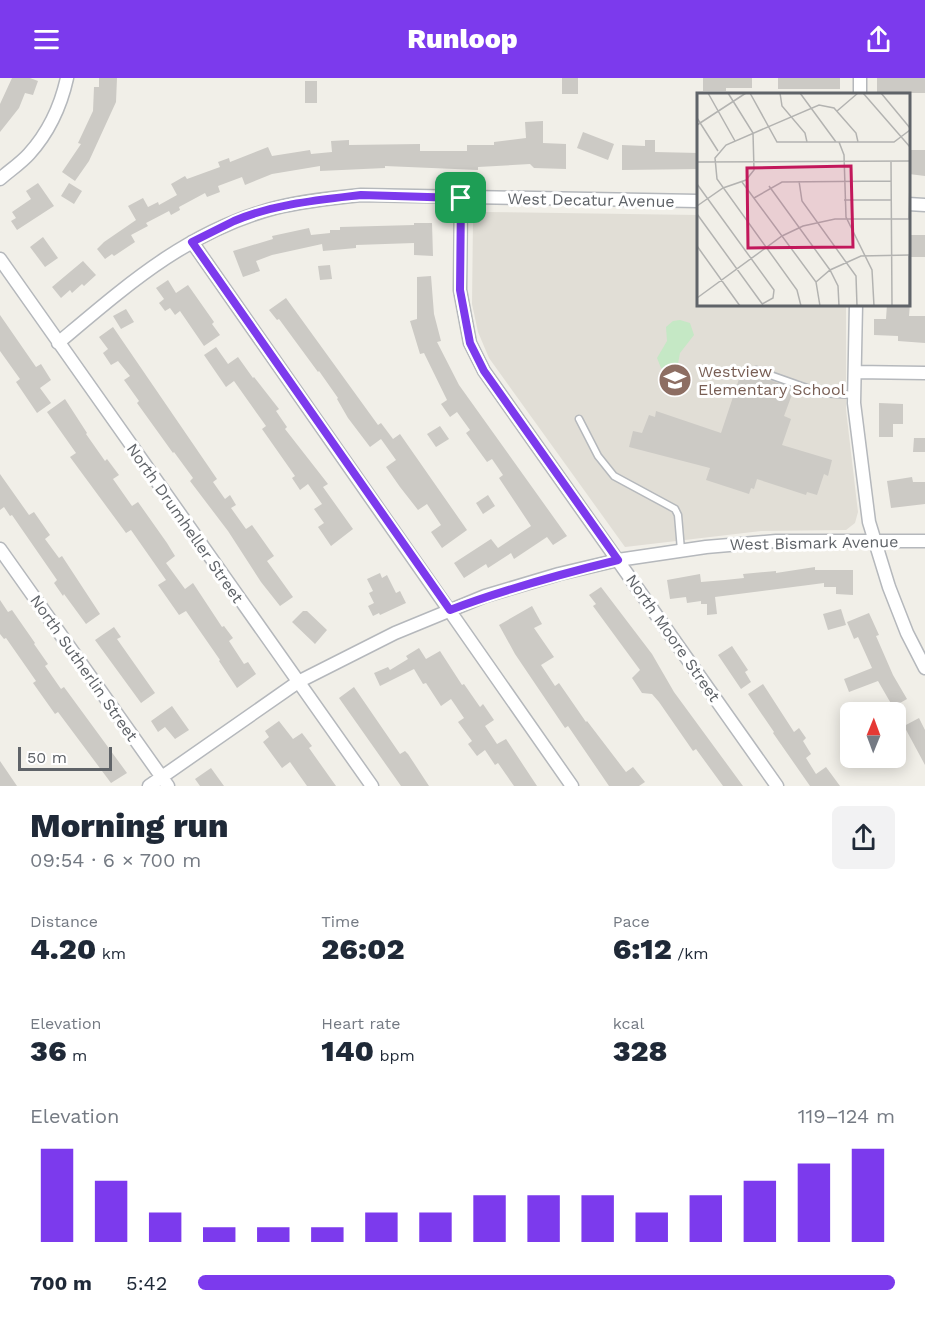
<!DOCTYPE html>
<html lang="en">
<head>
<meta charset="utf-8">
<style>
  :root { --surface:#fff; --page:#f2f2f3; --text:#1f2937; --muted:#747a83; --accent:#7c3aed }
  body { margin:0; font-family:"Work Sans",sans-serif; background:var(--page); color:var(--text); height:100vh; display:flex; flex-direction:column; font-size:22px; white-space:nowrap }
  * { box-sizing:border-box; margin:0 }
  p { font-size:20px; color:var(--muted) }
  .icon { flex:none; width:33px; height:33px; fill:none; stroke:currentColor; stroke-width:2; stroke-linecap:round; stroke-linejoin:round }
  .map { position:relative; height:708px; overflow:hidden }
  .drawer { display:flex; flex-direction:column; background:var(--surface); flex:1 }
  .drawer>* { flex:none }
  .needle { width:39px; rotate:1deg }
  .controls { position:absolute; left:840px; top:624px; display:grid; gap:12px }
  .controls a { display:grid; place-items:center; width:66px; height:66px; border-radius:9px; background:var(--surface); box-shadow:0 3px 15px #0003; font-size:30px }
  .scale { position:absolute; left:18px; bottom:15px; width:94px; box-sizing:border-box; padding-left:6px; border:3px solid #5f6368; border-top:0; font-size:16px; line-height:21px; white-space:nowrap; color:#5f6368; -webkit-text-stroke:4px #fff; paint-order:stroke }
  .pin { position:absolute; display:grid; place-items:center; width:51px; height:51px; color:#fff; margin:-26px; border-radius:12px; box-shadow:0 3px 9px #0006 }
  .round { display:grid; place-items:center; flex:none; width:63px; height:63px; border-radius:9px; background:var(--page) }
  .headline { display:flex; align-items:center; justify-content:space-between; height:102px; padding:0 30px }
  h1 { font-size:33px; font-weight:800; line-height:45px }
  .metrics { display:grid; grid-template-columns:repeat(3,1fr); gap:9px; height:102px; padding:6px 30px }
  .metrics div { display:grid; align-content:center }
  .metrics b { font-size:30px; font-weight:800 }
  .metrics small { font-size:16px; font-weight:400 }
  .metrics p { font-size:16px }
  .chart { height:168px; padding:12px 30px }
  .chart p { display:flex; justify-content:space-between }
  .chart svg { width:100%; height:108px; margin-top:6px; stroke:var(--accent); stroke-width:6 }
  ul { padding:0 30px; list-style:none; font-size:20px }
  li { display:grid; grid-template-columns:96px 72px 1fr; align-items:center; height:45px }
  li i { height:15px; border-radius:8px; background:var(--accent) }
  header { display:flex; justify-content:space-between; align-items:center; height:78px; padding:0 30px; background:var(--accent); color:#fff; font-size:27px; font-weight:800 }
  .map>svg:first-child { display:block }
  .education { fill:#e1ded6 }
  .green { fill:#c5e8c5 }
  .building { fill:#cccac5 }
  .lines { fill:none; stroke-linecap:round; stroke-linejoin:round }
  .service-casing { stroke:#b5b8bc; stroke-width:9 }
  .minor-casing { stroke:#b5b8bc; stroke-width:15 }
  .service { stroke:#fff; stroke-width:6 }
  .minor { stroke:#fff; stroke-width:12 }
  .route-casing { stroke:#fff; stroke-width:12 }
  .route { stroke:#7c3aed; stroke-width:8 }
  .labels { text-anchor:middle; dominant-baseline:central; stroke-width:6; stroke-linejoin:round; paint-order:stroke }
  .street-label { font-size:16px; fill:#5f6368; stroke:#fff }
  .education-label { font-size:16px; fill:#785e54; stroke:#fff; text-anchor:start }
  .inset-road { fill:none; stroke:#b3b3b1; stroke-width:1.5 }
  .view { fill:#c2185b; fill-opacity:0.15; stroke:#c2185b; stroke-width:3 }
  .inset-edge { fill:none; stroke:#5f6368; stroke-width:3 }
</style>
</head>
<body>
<header><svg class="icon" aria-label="menu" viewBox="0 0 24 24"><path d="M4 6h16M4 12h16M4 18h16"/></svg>Runloop<svg class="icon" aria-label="share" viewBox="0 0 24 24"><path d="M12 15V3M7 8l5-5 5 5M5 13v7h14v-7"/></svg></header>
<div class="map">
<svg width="925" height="708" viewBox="0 0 925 708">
  <rect width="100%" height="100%" fill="#f1efe8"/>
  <path class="education" d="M484 134 698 137V226L846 227V332L858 434 855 445 846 452 761 453 625 469 489 280 478 254 472 226 473 142Z"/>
  <path class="green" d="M680 242 690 245 694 257 680 275 677 291 670 293 661 290 657 280 667 263 666 249 673 243Z"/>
  <path class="building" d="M12 0H30L38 3 33 17 25 15 19 30 0 54V26Z
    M99 0H117L116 24 89 83 75 103 62 94 81 66 78 65 93 33 94 9H99Z
    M562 0H578V16H562Z
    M703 0H752V10H726V13H703Z
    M778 0H840V11H778Z
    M877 0H925V15H877Z
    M305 3H317V25H305Z
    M543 43V65L566 66V91L534 90 530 86 478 89V92L385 88V90L320 93V88L272 96 245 107 242 99 218 108 220 114 207 119 205 115 179 129 180 132 171 137 169 133 146 145 148 148 131 157 135 164 114 178 112 176 105 181 97 171 104 164 136 142 128 128 143 120 148 129 158 124 159 127 177 117 171 106 185 98 187 101 220 89 218 84 229 80 230 84 268 69 272 78 310 72 311 76 332 74 331 63 349 62V67L420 66V73H467V67H494V64L526 60 525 44Z
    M583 54 614 66 608 82 577 70Z
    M645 62H655V74L699 75V91L622 92V67L645 68Z
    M909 72H925V98L909 96Z
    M38 105 54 128 17 152 11 143 16 140 12 134 31 121 26 113Z
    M69 105 82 113 74 126 61 118Z
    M414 145H432L433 178 414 177V165L356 167V170L323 173 322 166 272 177 256 183 260 193 243 199 233 173 273 161 272 158 309 150 311 157 330 155V152H340V149L414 147Z
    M909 157H925V179H909Z
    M43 159 58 180 45 189 30 169Z
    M83 183 96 197 84 208 82 206 72 215 70 212 61 220 52 209Z
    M330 187 332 201 320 202 318 188Z
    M431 198 434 236 441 263 437 264 459 307 567 458 553 467 547 459 514 481 511 475 488 490 486 486 464 500 454 485 491 461 498 470 531 448 499 400 503 397 492 381 487 384 466 355 470 352 457 334 450 339 441 326 447 322 424 275 420 276 410 243 417 241V199Z
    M168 202 176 215 188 207 214 244 212 246 220 257 204 268 180 233 175 237 170 230 165 233 159 225 164 221 156 210Z
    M286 220 378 347 381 345 393 361 400 356 467 452 442 470 431 454 441 447 427 426 418 432 400 409 386 389 396 382 381 361 370 369 348 340 337 321 338 320 319 293 318 294 279 241 277 242 269 232Z
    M887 226H910L909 238H925V265L898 263V258L874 257V241H886Z
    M126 231 134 244 121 251 113 238Z
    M0 237 36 289 41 286 51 302 40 310 51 325 37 335 16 304 20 301 0 273Z
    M113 249 217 401 213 404 225 421 230 417 236 427 231 430 246 451 252 447 274 478 267 483 293 519 280 528 261 504 228 453 190 403 193 400 174 374 173 375 137 325 139 323 124 302 130 298 118 283 111 287 103 275 108 271 99 259Z
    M216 269 228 286 238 279 253 300 254 299 279 331 276 333 287 349 285 351 328 406 323 409 353 451 331 468 318 449 324 445 314 431 322 426 308 406 300 412 292 400 295 398 262 351 266 348 234 303 226 309 204 277Z
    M742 292 794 311 784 338 791 341 782 367 832 382 828 398 824 396 817 417 807 414 806 417 757 401 754 411 751 410 749 416 706 402 710 390 629 369 633 353 642 355 649 337 655 339 656 333 721 355Z
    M65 321 87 355 86 356 105 383 107 381 119 397 113 401 132 428 138 424 167 465 175 478 166 485 185 511 193 505 222 549 224 548 233 560 229 563 244 586 248 584 256 596 237 610 219 583 220 582 186 533 179 537 158 507 166 502 131 452 126 455 70 379 76 375 47 334Z
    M879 325 903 326V346H893V359H879Z
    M440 348 449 361 436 369 427 356Z
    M914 360H925V374H913Z
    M0 396 29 437 34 434 50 457 45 461 59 480 62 478 100 536 86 546 64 516 63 518 54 505 57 502 12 437 10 438 4 429 0 432Z
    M912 399 913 404H925V426L891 430 887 403Z
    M488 417 495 428 483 436 476 425Z
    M815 489V492H853V517L836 516V509H824V505L715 519 717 536 707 537V526H701V523L687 525 686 519 670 521 667 502 700 496 701 504 725 502 744 500 743 496 776 493V495Z
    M380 495 382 500 387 497 396 515 400 513 406 525 380 537 379 535 373 538 368 528 374 525 369 515 373 513 367 501Z
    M601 509 652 576 674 614 743 708H723L696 671 693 673 659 624 652 616 642 615 632 600 640 592 593 528 596 526 589 517Z
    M0 522 8 534 12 532 35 565 34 566 48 586 45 588 61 611 64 609 127 695 111 705 58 634 55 636 33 605 36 603 6 560 4 561 0 556Z
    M532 528 542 546 534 550 554 579 541 587 555 608 559 605 586 644 587 643 626 694 633 689 645 704 639 708H609L568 648 565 650 515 576 499 547Z
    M841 531 846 547 828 552 823 536Z
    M303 533H307L327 552 315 566 292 544Z
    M869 535 879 557 876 558 893 597 907 621 893 629 878 603 849 614 844 601 872 590 858 559 854 561 847 544Z
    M114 549 121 559 117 561 155 615 141 625 95 562Z
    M732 568 748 592 745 594 751 604 741 611 718 577Z
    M419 570 426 581 440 573 462 607 464 606 480 629 483 626 494 642 485 648 497 666 506 661 537 708H514L498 685 495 687 485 672 477 678 468 666 472 663 458 644 464 640 451 621 441 628 426 605 423 606 414 591 380 608 374 595 388 589 390 592 408 581 406 578Z
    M763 606 794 654 799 650 806 660 803 663 811 676 806 680 816 696 826 689 840 708H810L773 655 774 654 748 616Z
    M354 609 400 676 405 673 408 676 429 708H401L339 620Z
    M172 628 189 652 175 661 165 649 158 654 151 643Z
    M919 640 925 652V687L904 648Z
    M279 643 293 661 302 655 312 668 309 670 336 708H307L290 684 282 690 263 664 269 659 265 653Z
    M0 683 17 708H0Z
    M211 690 224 708H200L195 701Z"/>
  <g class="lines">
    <defs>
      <path id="service" d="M756 292 821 315 854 317
        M579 341 598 378 614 398 675 431 678 437 681 472"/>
      <path id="minor" d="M860 16V0
        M0 101C9 93 21 85 29 76 48 55 61 27 67 0
        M461 120 460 212 470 265 484 293 777 708
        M908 126 925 127
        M192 164 572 708
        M0 181 372 708
        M856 226 854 325 869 444 889 509 907 555 925 590
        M58 265C126 208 187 153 275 130 303 123 332 120 361 117L698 123
        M855 294 925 295
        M0 471 168 708
        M149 708 298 604 395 555 485 518 559 496 618 482 706 469 776 463H925"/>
    </defs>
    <use href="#service" class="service-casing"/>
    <use href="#minor" class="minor-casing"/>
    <use href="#service" class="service"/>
    <use href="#minor" class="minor"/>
  </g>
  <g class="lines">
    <defs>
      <path id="route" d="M361 117 461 120 460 212 470 265 484 293 618 482C561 496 505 511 450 532L192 164C206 157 220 150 234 143 274 126 318 122 361 117Z"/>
    </defs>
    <use href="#route" class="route-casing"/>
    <use href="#route" class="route"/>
  </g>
  <defs>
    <symbol id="school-disc" viewBox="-11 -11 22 22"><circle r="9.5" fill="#8d6e63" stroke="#fff"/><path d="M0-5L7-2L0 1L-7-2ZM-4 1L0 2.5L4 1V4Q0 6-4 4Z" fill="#fff"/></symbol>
  </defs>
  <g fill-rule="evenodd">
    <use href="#school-disc" x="656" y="283" width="38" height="38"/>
  </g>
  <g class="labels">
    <g class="street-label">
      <text transform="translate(591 122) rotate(1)">West Decatur Avenue</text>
      <text transform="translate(185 445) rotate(55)">North Drumheller Street</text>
      <text transform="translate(814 465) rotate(-1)">West Bismark Avenue</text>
      <text transform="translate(673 560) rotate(55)">North Moore Street</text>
      <text transform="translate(84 590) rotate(55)">North Sutherlin Street</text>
    </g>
    <g class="education-label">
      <text x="698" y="293">Westview<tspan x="698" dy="18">Elementary School</tspan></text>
    </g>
  </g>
  <g transform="translate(697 15)">
    <rect width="213" height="213" fill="#f1efe8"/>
    <path class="inset-road" d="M11 0 38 48M53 0 80 49H197L213 37M83 0 85 13 108 40 110 49M103 0 139 49M166 0 213 54M184 0 213 35M140 18 161 0M0 25 21 58M0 32 49 0M142 49 147 62 149 124 175 177 177 213M0 69 213 68M194 69 195 213M102 88 105 108 159 183 160 213M45 89 119 189 123 213M0 91 77 197 76 205 65 211M72 93 133 177 141 193 142 213M57 105 85 89 194 88M147 107H195M0 113 26 95 49 87 57 77 56 40 31 0M0 121 66 212M212 126 213 90M0 153 43 213M119 189 133 177 164 163 213 162M0 205 85 143 106 133 138 126H213M104 213 100 197 20 86 18 65 29 52 122 12 137 15 159 40 161 49M212 213V162"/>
    <path class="view" d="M154 73 156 154 51 155 50 75Z"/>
    <rect width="213" height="213" class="inset-edge"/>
  </g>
</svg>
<div class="controls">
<a><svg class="needle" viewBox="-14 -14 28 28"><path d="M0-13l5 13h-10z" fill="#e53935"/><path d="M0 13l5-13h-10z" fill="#747a83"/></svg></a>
</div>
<div class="scale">50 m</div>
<div class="pin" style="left:461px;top:120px;background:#1e9e55"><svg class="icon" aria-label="arrive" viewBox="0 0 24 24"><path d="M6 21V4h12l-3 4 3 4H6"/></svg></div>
</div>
<section class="drawer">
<div class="headline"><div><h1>Morning run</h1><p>09:54 · 6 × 700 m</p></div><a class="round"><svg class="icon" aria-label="share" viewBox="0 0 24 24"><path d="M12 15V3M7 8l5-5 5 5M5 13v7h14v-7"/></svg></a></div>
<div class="metrics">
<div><p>Distance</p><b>4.20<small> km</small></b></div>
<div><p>Time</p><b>26:02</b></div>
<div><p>Pace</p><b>6:12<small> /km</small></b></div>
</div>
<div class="metrics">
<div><p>Elevation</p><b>36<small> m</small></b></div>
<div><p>Heart rate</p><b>140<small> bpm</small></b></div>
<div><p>kcal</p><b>328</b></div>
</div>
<div class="chart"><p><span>Elevation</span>119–124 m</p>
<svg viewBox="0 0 160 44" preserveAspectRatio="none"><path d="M5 44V6M15 44V19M25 44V32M35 44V38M45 44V38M55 44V38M65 44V32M75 44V32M85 44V25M95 44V25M105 44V25M115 44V32M125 44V25M135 44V19M145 44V12M155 44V6"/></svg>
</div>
<ul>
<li><b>700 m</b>5:42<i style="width:100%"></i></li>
</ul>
</section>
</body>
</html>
